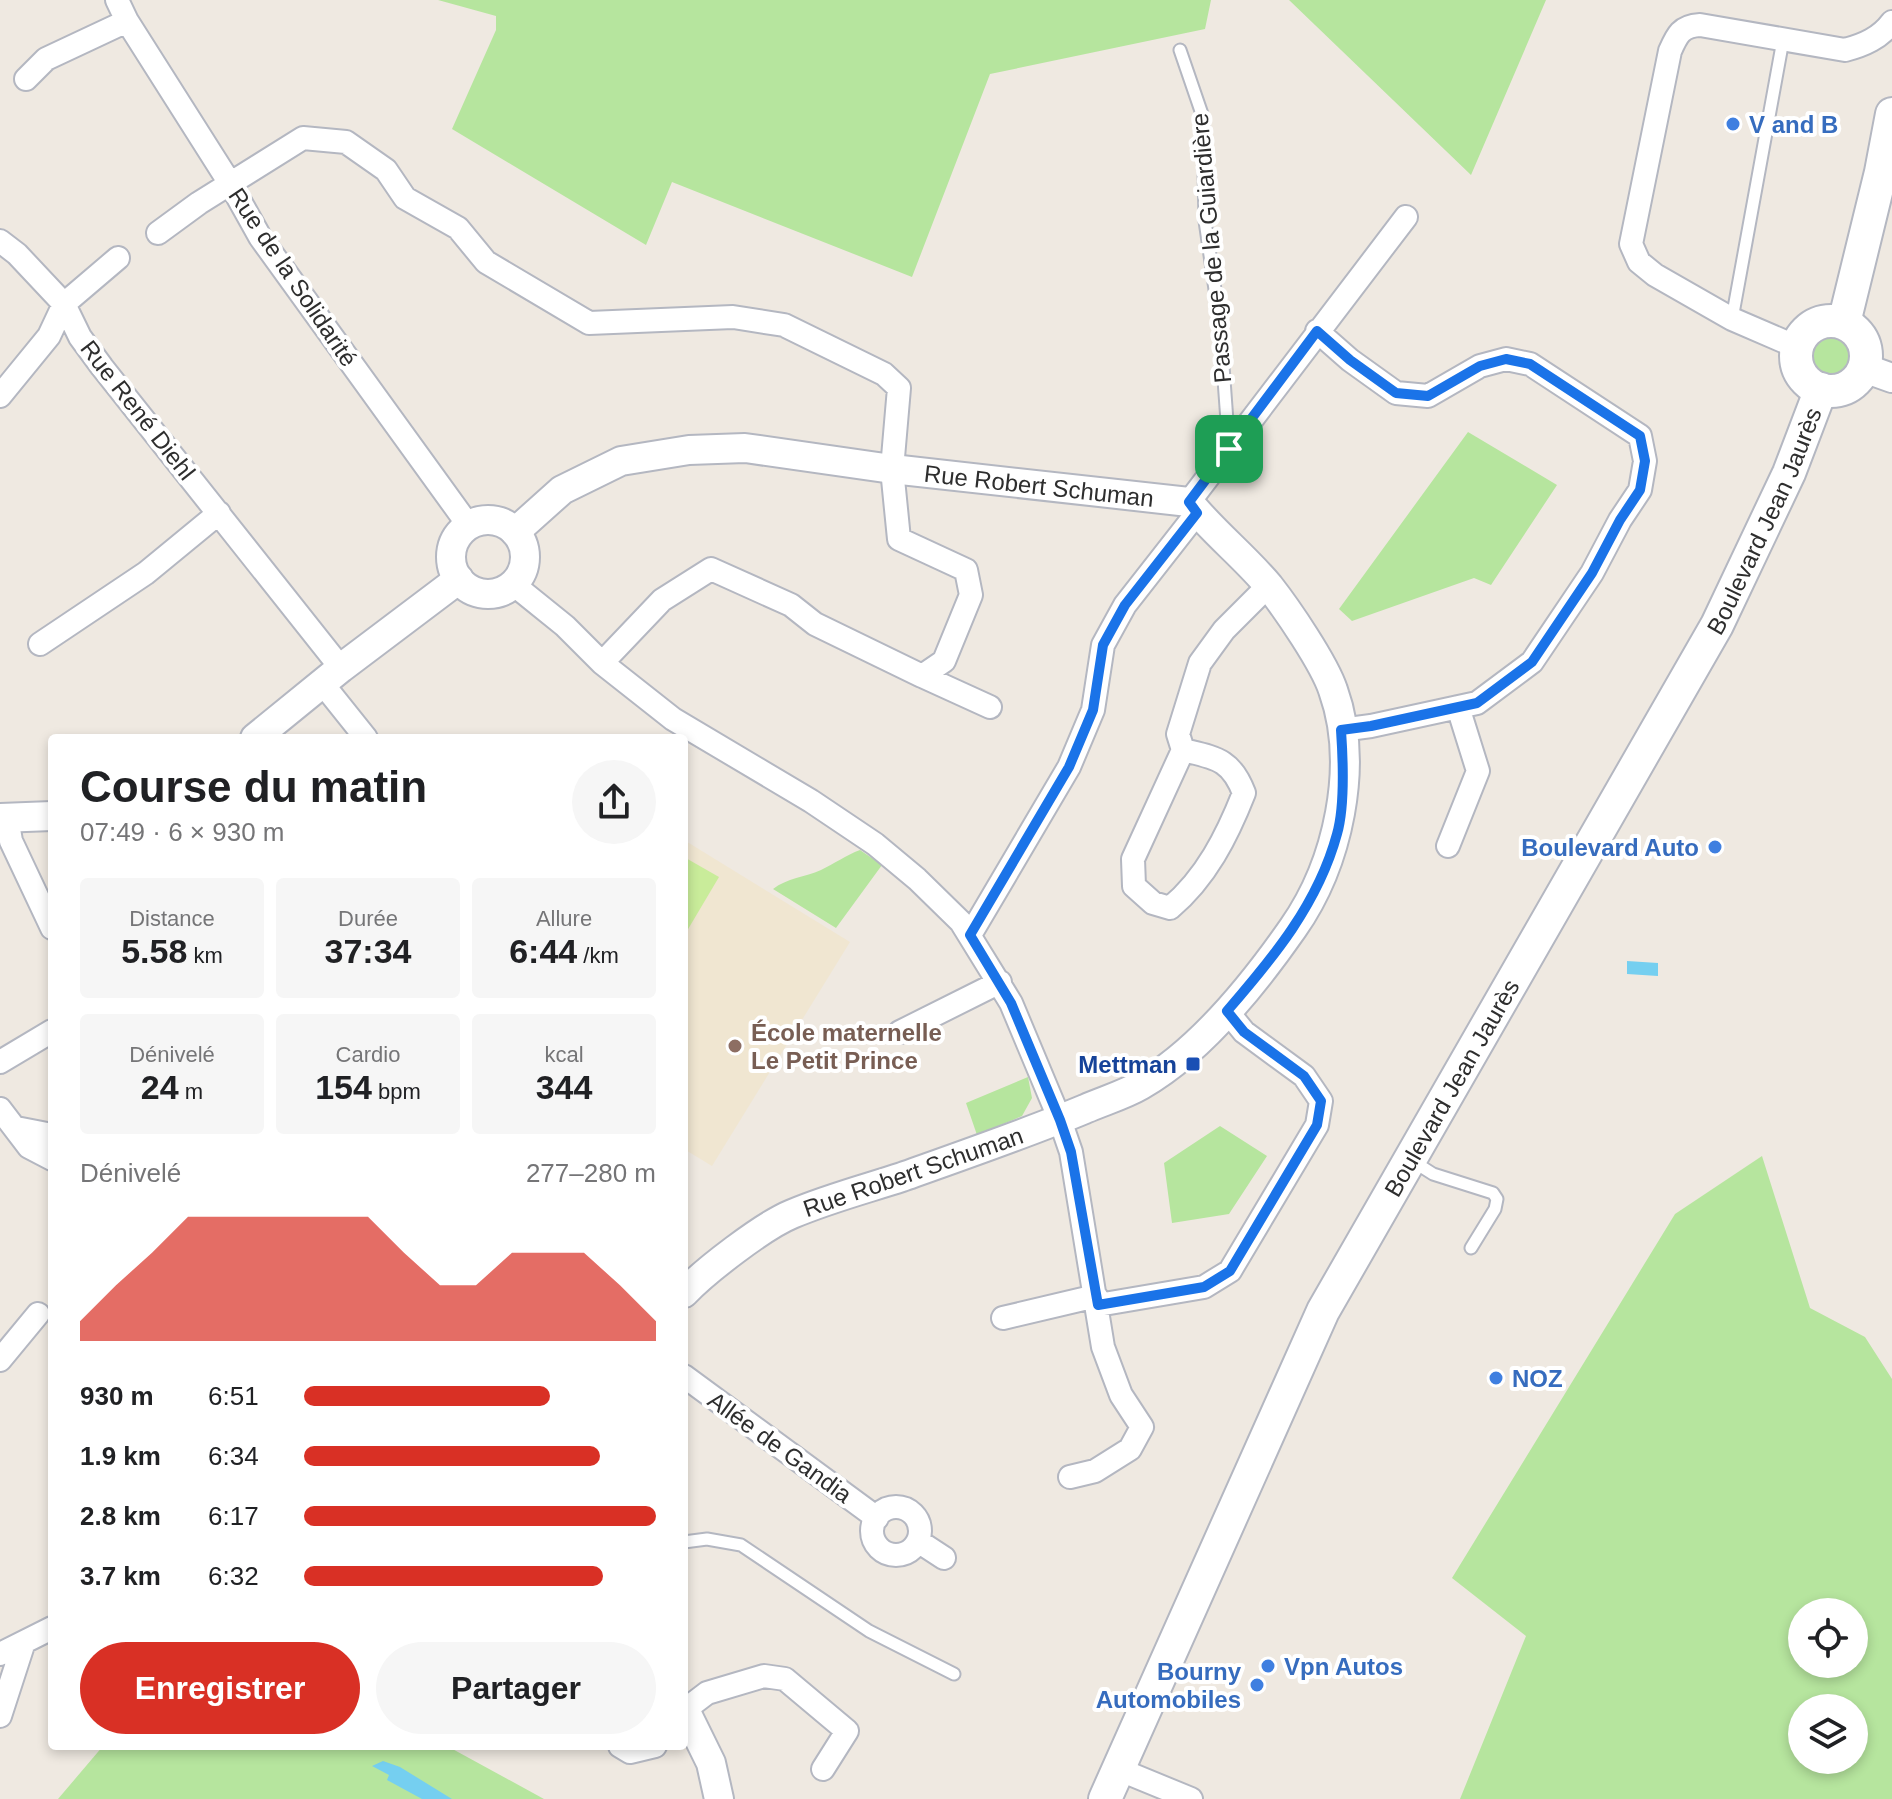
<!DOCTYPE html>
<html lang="fr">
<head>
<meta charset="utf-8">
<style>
  :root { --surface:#fff; --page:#f6f6f6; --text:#202124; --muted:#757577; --accent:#d93025 }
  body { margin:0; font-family:Helvetica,sans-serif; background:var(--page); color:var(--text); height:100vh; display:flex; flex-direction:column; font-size:30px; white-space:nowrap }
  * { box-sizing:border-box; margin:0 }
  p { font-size:26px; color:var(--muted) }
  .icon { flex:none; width:44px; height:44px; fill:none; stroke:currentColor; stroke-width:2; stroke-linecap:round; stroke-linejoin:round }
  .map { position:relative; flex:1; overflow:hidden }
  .side { position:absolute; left:48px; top:734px; width:640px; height:1016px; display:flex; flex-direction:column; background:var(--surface); border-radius:8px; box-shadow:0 4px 12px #0003 }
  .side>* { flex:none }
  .tools { position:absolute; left:1788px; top:1598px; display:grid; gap:16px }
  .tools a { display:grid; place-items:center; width:80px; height:80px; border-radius:50%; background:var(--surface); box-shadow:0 4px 12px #0003; font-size:40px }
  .pin { position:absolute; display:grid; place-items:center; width:68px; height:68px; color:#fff; margin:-34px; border-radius:16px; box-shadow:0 4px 12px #0006 }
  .round { display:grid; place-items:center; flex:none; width:84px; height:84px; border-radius:42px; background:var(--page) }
  .overview { display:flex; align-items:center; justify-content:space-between; height:136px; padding:0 32px }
  h1 { font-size:44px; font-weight:800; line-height:60px }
  .metrics { display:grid; grid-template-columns:repeat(3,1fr); gap:12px; height:136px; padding:8px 32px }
  .metrics div { display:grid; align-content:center; border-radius:8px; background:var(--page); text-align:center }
  .metrics b { font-size:34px; font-weight:800 }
  .metrics small { font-size:22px; font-weight:400 }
  .metrics p { font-size:22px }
  .chart { height:224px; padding:16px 32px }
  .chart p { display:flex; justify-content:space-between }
  .chart svg { width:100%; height:144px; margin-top:8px; fill:var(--accent); opacity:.7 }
  .action { display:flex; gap:16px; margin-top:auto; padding:16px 32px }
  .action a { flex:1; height:92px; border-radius:48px; background:var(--accent); color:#fff; font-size:32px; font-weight:800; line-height:92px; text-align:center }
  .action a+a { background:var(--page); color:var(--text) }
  ul { padding:0 32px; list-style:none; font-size:26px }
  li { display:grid; grid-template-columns:128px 96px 1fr; align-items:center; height:60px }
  li i { height:20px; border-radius:10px; background:var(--accent) }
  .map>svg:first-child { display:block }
  .education { fill:#f0e6d1 }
  .green { fill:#b6e59e; fill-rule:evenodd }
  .pitch { fill:#c9ec9a }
  .water { fill:#75cff0 }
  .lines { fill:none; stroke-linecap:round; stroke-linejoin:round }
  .service-casing { stroke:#b4b7c1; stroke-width:15 }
  .minor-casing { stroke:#b4b7c1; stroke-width:26 }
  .tertiary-casing { stroke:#b4b7c1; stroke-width:32 }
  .secondary-casing { stroke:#b4b7c1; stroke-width:36 }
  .service { stroke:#fff; stroke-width:11 }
  .minor { stroke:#fff; stroke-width:22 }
  .tertiary { stroke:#fff; stroke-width:28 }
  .secondary { stroke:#fff; stroke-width:32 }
  .route-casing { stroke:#fff; stroke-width:16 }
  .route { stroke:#1a73e8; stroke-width:10 }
  .shop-dot { fill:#3f7fe0; stroke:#fff; stroke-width:3 }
  .education-dot { fill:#8d6e63; stroke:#fff; stroke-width:3 }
  .transit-dot { fill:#1a4fb4; stroke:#fff; stroke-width:3 }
  .labels { text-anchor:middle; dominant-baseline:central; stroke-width:8; stroke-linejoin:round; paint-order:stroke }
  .shop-label { font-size:24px; font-weight:bold; fill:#366cbe; stroke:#fff; text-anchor:start }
  .street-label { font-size:24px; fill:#2e2e2e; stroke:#fff }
  .education-label { font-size:24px; font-weight:bold; fill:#785e54; stroke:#fff; text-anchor:start }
  .transit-label { font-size:24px; font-weight:bold; fill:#164399; stroke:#fff; text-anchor:end }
</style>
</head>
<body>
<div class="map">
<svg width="1892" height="1799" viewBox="0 0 1892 1799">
  <rect width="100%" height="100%" fill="#efe9e1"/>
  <path class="education" d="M684 840 850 942 712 1166 684 1149Z"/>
  <path class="green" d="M438 0H1211L1205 29 990 74 912 277 672 182 646 245 452 129 496 30V16Z
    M1289 0H1546L1471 175Z
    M1813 356a19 19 0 1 1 38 0a19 19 0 1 1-38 0Z
    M1468 432 1557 485 1491 585 1474 578 1352 621 1339 609Z
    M860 850 882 865 836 928 773 889C787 878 805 877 821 870 834 864 846 855 860 850Z
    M1028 1077 1032 1098 1022 1116 977 1135 966 1103Z
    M1220 1126 1267 1156 1229 1214 1172 1223 1164 1163Z
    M1762 1156 1810 1308 1865 1337 1892 1379V1799H1460L1526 1636 1452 1578 1675 1214ZM1802 1612H1854V1664H1802ZM1802 1708H1854V1760H1802Z
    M103 1746H447L544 1799H58Z"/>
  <path class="pitch" d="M684 857 719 877 684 936Z"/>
  <path class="water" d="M1627 961 1658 963V976L1627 974Z
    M383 1761 400 1767 452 1799H422L387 1780 389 1775 372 1766Z"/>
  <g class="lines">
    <defs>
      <path id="service" d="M1180 50 1203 117 1205 221 1220 324 1229 449
        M1732 319 1783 40
        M1411 1160 1433 1174 1493 1193 1497 1199 1495 1209 1471 1248
        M684 1542 707 1539 741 1545 869 1631 954 1674"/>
      <path id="minor" d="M117 0 127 21 231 185 260 237 469 526
        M26 79 46 59 127 21
        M158 233 199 203 303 138 346 142 386 170 405 198 458 228 486 262 589 323 733 317 784 325 884 374 899 388 892 469 899 539 966 570 971 595 944 661 922 676 815 624 791 605 711 569 662 600 602 663
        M0 241 17 254 64 304 80 337 102 367 341 668
        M1317 331 1350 360 1396 393 1428 396 1480 366 1506 359 1530 364 1640 436 1645 461 1640 490 1620 520 1592 573 1532 662 1477 703 1371 726 1341 730
        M1797 347 1732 319 1655 275 1639 262 1631 244 1670 51C1677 35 1681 26 1700 25L1845 50C1864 45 1880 38 1892 22
        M0 396 49 336 64 304 118 258
        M1189 502 1406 217
        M513 584 565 626 602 663 673 719 811 801 875 844 917 879 961 922 1011 1003 1060 1120 1071 1152 1103 1347 1121 1395 1142 1427 1130 1449 1095 1471 1070 1477
        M40 644 146 573 219 513
        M922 676 990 707
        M322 683 366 738
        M1183 750C1216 758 1231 759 1244 793 1227 836 1206 878 1170 908L1153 903 1134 886 1133 859 1183 750 1178 734 1200 663 1224 630 1268 586
        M7 818 11 841 52 928
        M1448 846 1478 771 1458 707
        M970 935 1069 767 1093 710 1103 645 1125 605 1197 513
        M900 1032 1000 982
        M0 1062 52 1031
        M0 1109 29 1147 52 1159
        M16 1128 52 1135
        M1098 1305 1204 1287 1230 1271 1317 1125 1321 1101 1304 1076 1244 1032 1227 1011
        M1003 1318 1096 1296
        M0 1360 38 1314
        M684 1376 877 1518
        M872 1531a24 24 0 1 1 48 0a24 24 0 1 1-48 0Z
        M918 1541 944 1558
        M0 1654 52 1628
        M686 1709 707 1693 764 1676 785 1679 847 1731 823 1769
        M0 1716 24 1642
        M620 1746 630 1752 655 1746
        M1118 1769 1191 1799"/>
      <g id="tertiary">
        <path d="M1864 368 1892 378"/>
        <circle cx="488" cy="557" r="37"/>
        <path id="s1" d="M515 532 562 490 621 461 689 450 745 448 892 469 1189 502C1213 532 1244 556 1269 586 1287 609 1324 663 1333 690 1360 765 1338 864 1293 928 1254 984 1201 1051 1141 1085 1124 1095 1103 1101 1085 1109 1025 1134 963 1155 902 1177 865 1189 827 1199 792 1214 763 1226 705 1271 684 1293"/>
        <path d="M255 738 341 668 459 579"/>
        <path d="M0 818 52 816"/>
        <path d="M684 1708 711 1763 719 1799"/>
      </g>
      <g id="secondary">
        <circle cx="1831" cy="356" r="35"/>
        <path d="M1844 323 1881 172 1892 114"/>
        <path id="s2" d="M1105 1799 1323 1311 1717 625 1789 473 1821 389"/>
      </g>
    </defs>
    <use href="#service" class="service-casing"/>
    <use href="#minor" class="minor-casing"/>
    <use href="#tertiary" class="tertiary-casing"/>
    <use href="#secondary" class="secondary-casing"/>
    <use href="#service" class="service"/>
    <use href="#minor" class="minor"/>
    <use href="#tertiary" class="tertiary"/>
    <use href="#secondary" class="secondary"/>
  </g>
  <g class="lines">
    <defs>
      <path id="route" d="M1317 331 1350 360 1396 393 1428 396 1480 366 1506 359 1530 364 1640 436 1645 461 1640 490 1620 520 1592 573 1532 662 1477 703 1371 726 1341 730C1343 759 1345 806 1337 834 1318 904 1273 958 1227 1011L1244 1032 1304 1076 1321 1101 1317 1125 1230 1271 1204 1287 1098 1305 1071 1152 1060 1120 1011 1003 970 935 1069 767 1093 710 1103 645 1125 605 1197 513 1189 502Z"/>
    </defs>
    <use href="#route" class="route-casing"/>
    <use href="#route" class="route"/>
  </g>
  <g class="shop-dot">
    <circle cx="1733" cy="124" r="8"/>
    <circle cx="1715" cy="847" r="8"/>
    <circle cx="1496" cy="1378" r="8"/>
    <circle cx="1268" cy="1666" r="8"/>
    <circle cx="1257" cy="1685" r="8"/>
  </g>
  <circle class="education-dot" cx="735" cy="1046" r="8"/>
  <rect class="transit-dot" x="1185" y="1056" width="16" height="16" rx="4"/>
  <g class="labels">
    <g class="shop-label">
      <text x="1749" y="124">V and B</text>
      <text x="1699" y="847" text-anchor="end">Boulevard Auto</text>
      <text x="1512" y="1378">NOZ</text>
      <text x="1284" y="1666">Vpn Autos</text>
      <text x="1241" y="1671" text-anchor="end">Bourny<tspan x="1241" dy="28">Automobiles</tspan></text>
    </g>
    <g class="street-label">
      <text transform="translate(1211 248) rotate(-95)">Passage de la Guiardière</text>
      <text transform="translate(293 277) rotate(56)">Rue de la Solidarité</text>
      <text transform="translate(138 410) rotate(52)">Rue René Diehl</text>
      <text stroke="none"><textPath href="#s1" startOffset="550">Rue Robert Schuman</textPath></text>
      <text stroke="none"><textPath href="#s2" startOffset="1440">Boulevard Jean Jaurès</textPath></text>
      <text stroke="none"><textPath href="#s2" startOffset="792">Boulevard Jean Jaurès</textPath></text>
      <text transform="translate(913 1172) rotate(-19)">Rue Robert Schuman</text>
      <text transform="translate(780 1447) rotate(36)">Allée de Gandia</text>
    </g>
    <g class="education-label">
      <text x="751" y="1032">École maternelle<tspan x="751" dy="28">Le Petit Prince</tspan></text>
    </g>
    <g class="transit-label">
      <text x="1177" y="1064">Mettman</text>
    </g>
  </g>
</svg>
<div class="tools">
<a><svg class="icon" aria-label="locate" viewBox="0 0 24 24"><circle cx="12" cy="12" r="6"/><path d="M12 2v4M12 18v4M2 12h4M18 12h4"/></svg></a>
<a><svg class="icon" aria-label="layers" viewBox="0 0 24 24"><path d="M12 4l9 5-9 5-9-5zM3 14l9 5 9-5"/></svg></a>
</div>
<div class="pin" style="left:1229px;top:449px;background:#1e9e55"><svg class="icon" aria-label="arrive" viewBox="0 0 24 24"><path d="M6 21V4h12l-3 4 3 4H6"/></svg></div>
<section class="side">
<div class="overview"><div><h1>Course du matin</h1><p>07:49 · 6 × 930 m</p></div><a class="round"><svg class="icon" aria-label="share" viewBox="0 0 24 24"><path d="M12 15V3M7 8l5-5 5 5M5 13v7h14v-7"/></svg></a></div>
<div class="metrics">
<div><p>Distance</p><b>5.58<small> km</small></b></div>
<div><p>Durée</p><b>37:34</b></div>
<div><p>Allure</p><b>6:44<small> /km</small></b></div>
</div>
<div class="metrics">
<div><p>Dénivelé</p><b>24<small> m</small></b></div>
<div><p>Cardio</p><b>154<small> bpm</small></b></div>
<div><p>kcal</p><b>344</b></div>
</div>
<div class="chart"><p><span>Dénivelé</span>277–280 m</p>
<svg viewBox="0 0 160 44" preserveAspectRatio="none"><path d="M0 44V38L10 27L20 17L30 6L40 6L50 6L60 6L70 6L80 6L90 17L100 27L110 27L120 17L130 17L140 17L150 27L160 38V44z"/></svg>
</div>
<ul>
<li><b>930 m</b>6:51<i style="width:70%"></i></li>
<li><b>1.9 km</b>6:34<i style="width:84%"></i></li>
<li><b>2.8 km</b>6:17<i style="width:100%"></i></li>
<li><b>3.7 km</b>6:32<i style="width:85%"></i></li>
</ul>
<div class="action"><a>Enregistrer</a><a>Partager</a></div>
</section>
</div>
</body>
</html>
